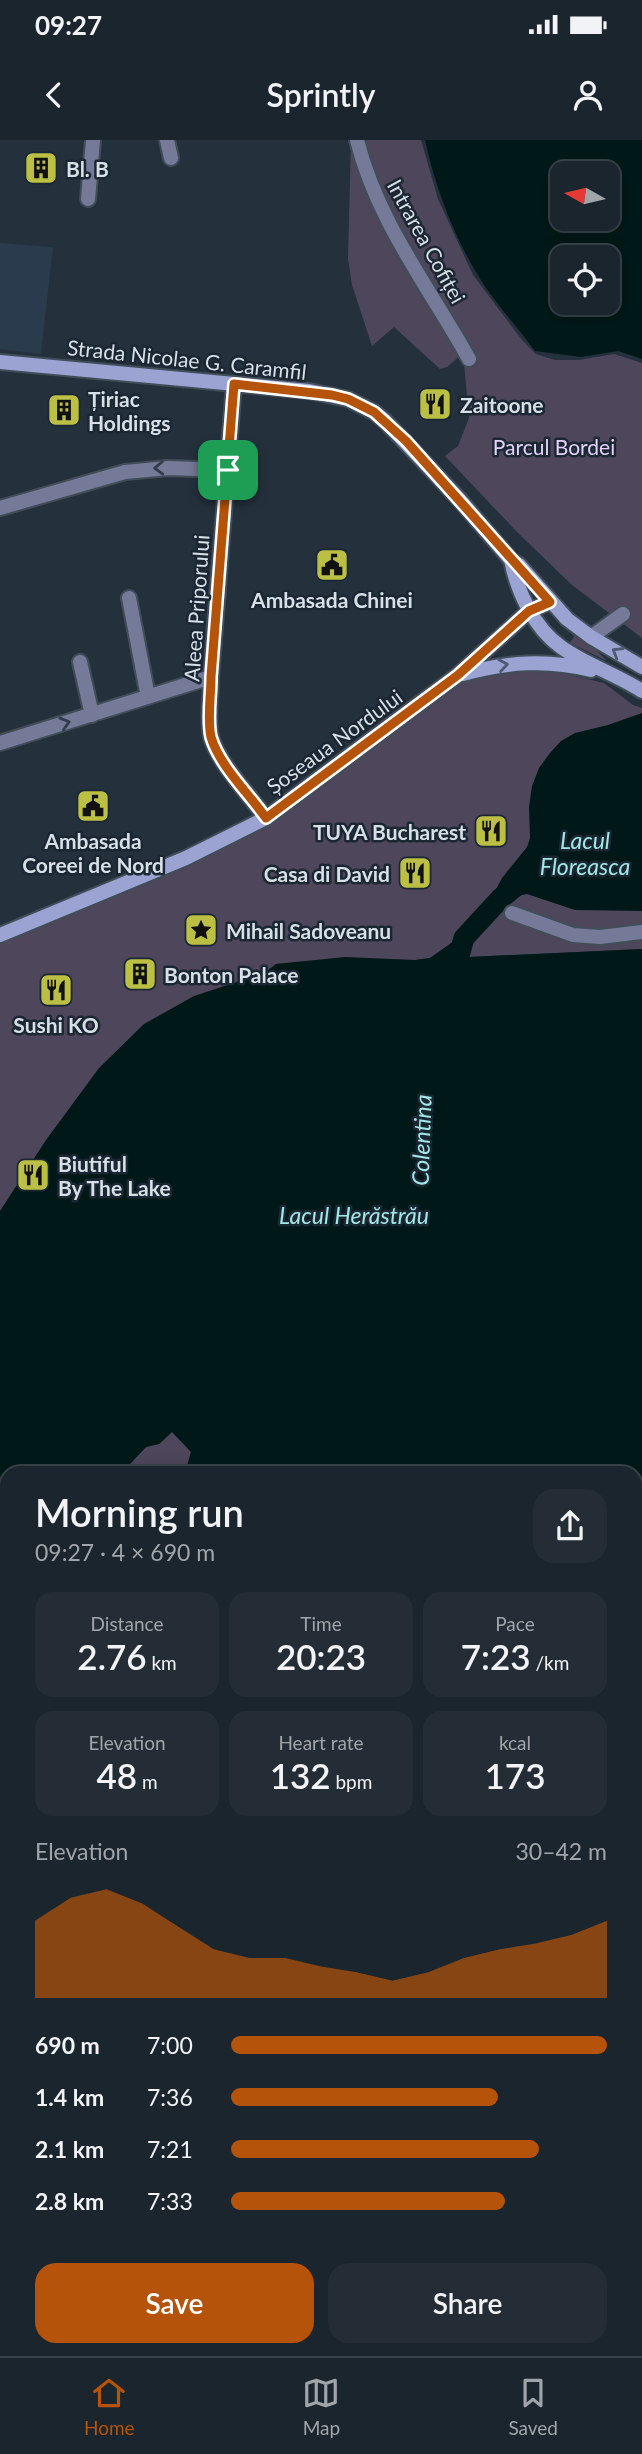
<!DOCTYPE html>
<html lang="en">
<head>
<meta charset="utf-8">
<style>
  :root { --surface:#1b252e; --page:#242d36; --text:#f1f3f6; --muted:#a0a5aa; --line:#39424a; --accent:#b45309 }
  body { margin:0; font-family:Lato,sans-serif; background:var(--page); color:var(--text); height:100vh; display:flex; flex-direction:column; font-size:26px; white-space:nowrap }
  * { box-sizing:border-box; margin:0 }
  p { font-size:23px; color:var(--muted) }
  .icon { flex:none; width:38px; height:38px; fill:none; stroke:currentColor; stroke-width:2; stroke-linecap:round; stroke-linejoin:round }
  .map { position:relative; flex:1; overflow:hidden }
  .sheet { position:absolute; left:0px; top:1326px; width:642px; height:891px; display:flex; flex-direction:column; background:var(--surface); border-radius:21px 21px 0 0; box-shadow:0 4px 18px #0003,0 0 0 2px var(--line) }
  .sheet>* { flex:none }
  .needle { width:46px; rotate:278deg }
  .controls { position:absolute; left:550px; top:21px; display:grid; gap:14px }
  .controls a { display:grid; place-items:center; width:70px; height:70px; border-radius:14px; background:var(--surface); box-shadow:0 4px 18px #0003,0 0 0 2px var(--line); font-size:35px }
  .pin { position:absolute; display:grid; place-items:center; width:60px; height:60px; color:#fff; margin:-30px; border-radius:14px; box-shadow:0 4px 10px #0006 }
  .round { display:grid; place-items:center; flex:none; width:74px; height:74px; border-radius:21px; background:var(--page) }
  .summary { display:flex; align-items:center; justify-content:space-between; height:119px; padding:0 35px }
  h1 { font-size:38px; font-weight:600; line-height:52px }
  .figures { display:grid; grid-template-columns:repeat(3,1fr); gap:10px; height:119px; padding:7px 35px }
  .figures div { display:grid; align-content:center; border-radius:18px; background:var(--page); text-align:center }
  .figures b { font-size:35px; font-weight:600 }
  .figures small { font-size:19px; font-weight:400 }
  .figures p { font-size:19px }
  .chart { height:196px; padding:14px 35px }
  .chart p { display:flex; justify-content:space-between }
  .chart svg { width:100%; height:126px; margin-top:7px; fill:var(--accent); opacity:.7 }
  .action { display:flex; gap:14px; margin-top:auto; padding:14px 35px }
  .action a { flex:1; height:80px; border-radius:21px; background:var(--accent); color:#fff; font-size:28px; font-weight:600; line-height:80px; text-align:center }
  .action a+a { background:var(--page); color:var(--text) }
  ul { padding:0 35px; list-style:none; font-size:23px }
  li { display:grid; grid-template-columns:112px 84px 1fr; align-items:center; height:52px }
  li i { height:18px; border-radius:9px; background:var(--accent) }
  .status { display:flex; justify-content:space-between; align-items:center; height:49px; padding:0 35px; background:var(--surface); direction:ltr }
  .status svg { height:19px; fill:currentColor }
  header { display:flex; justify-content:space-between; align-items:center; height:91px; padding:0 35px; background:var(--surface); font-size:32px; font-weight:600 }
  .menu { display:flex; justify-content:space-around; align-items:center; height:98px; border-top:2px solid var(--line); background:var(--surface); font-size:19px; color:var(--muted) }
  .menu a { display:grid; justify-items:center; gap:4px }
  .menu .active { color:var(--accent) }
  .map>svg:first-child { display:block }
  .built { fill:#293b4c }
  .green { fill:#4e465a }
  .water { fill:#001918; fill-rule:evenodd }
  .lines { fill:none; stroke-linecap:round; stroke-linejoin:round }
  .river { stroke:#001918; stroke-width:21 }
  .ferry { stroke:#a1e8e6; stroke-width:2; stroke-dasharray:9 7; stroke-linecap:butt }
  .street-casing { stroke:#414d58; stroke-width:18 }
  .secondary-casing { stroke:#414d58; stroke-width:18 }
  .street { stroke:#747a97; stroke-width:14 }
  .secondary { stroke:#9ba3d2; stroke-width:14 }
  .oneway { stroke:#313c4c }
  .oneway2 { stroke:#4e5973 }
  .route-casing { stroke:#fff; stroke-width:14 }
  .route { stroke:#b45309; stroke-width:9 }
  .labels { text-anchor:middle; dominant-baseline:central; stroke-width:5; stroke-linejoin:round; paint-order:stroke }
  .poi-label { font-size:21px; font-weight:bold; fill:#d7dfe7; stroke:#1b2733; text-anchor:start }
  .street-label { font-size:21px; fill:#d7dfe7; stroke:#1b2733 }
  .park-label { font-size:21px; fill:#e2d2fa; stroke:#1b2733 }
  .water-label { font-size:23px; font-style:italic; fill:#a1e8e6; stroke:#1b2733 }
</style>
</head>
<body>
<div class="status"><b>09:27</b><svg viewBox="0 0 49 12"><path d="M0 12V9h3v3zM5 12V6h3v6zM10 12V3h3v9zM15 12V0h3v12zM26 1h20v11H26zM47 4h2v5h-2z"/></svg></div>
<header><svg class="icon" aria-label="back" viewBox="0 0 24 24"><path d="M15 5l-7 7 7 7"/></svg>Sprintly<svg class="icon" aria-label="person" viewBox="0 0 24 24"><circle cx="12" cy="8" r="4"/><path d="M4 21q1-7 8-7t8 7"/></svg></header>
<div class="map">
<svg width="642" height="2216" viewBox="0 0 642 2216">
  <rect width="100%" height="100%" fill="#24313d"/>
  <path class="built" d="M0 103 53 107 41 214 0 209Z"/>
  <path class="green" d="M351 0H421L438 59 473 135 522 200 536 214 555 220H579L614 214 642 223V498L572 445 517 392 445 316 458 306 469 278 463 213 447 227 440 229 394 187 372 206 352 145 348 119Z
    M577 491 607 521 570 503Z
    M541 528 604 543 633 565 642 568V809L468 817 463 812 445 808 430 818 415 820 276 824 0 1071V803L184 728 276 679 460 543 483 534Z
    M173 1291 191 1312 186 1330 188 1333 121 1334 146 1307 159 1304Z
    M642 2114V2216H573V2210H635V2117Z"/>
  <path class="water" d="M425 0H642V219L618 211 581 217 535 211C516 185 492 160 476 132 452 92 435 46 425 0ZM562 33H607V79H562ZM562 117H607V163H562Z
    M642 573V771L575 770 527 754 513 757 504 762 494 753 502 738 527 707 530 698 529 667 532 646 539 628 550 613 561 601 575 593 608 585Z
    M461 796 467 800 463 812 469 817 642 809V2114L635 2117V1334L188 1333 186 1330 191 1312 172 1292 159 1304 146 1307 121 1333 7 1334V2210H573V2216H0V1071L46 1000 99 928 144 884 194 856 264 833 276 824 345 817 415 820 430 818Z"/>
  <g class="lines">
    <path class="river" d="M457 823 464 798 500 759 522 741"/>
    <path class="ferry" d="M0 2032 7 2045
      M89 2210 92 2216"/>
    <defs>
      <path id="street" d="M167 0 171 18
        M357 0C377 81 429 147 469 219
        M88 59 93 0
        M234 244 211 537C211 556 207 579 211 597 219 624 249 654 266 678
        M0 368 125 332 168 328 227 330
        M129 458 148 557
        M591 497 623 474
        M80 522 92 575
        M0 603 211 537
        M512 773 573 795 600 797 642 792"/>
      <path id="secondary" d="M0 222 309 251 348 259 374 272 385 281 459 359 511 420 519 425 567 479 591 497 642 527
        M511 420C517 451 534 488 561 507 586 525 616 534 642 551
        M463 534C507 522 547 519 591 530
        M0 795 186 718 266 678 458 535 529 471 550 462"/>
    </defs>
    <use href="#street" class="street-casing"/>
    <use href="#secondary" class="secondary-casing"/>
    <use href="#street" class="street"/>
    <use href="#secondary" class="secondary"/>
  </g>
  <defs><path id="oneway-chevron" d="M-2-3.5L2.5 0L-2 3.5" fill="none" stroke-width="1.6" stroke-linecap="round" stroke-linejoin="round" transform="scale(1.75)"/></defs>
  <g class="oneway">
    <use href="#oneway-chevron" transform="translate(159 328) rotate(178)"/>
    <use href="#oneway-chevron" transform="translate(65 583) rotate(-17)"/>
  </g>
  <g class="oneway2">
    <use href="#oneway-chevron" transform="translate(617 512) rotate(-149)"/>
    <use href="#oneway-chevron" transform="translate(503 525) rotate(-9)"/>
  </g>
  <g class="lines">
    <defs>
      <path id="route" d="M234 244 332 255 348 259 374 272 406 301 550 462 529 471 458 535 266 678C249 654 219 625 211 597 207 579 211 556 211 537Z"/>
    </defs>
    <use href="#route" class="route-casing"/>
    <use href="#route" class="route"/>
  </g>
  <defs>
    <symbol id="building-square" viewBox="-11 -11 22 22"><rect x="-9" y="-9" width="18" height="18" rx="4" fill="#bbc044" stroke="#1b2733"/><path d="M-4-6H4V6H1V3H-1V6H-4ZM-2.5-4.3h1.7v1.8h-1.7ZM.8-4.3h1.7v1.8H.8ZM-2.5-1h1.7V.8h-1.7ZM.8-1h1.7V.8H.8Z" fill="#111"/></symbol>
    <symbol id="restaurant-square" viewBox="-11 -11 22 22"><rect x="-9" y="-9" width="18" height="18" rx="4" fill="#bbc044" stroke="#1b2733"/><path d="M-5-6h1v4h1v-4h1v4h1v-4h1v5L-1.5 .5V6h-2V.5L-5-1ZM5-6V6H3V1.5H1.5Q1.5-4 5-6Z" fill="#111"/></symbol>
    <symbol id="civic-square" viewBox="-11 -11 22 22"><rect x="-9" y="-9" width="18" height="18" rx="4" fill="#bbc044" stroke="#1b2733"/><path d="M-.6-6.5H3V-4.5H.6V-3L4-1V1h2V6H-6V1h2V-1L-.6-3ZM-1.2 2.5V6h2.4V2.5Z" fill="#111"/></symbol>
    <symbol id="sight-square" viewBox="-11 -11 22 22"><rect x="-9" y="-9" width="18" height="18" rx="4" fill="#bbc044" stroke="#1b2733"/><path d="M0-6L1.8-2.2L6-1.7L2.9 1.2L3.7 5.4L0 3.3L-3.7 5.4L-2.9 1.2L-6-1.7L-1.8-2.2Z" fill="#111"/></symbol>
  </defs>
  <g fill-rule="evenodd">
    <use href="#building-square" x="22" y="9" width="38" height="38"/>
    <use href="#restaurant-square" x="416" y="245" width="38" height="38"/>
    <use href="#building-square" x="45" y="251" width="38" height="38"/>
    <use href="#civic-square" x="313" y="406" width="38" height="38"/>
    <use href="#civic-square" x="74" y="647" width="38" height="38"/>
    <use href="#restaurant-square" x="472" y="672" width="38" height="38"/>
    <use href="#restaurant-square" x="396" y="714" width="38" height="38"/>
    <use href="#sight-square" x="182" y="771" width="38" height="38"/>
    <use href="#building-square" x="121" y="815" width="38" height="38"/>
    <use href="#restaurant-square" x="37" y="831" width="38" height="38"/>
    <use href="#restaurant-square" x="14" y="1016" width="38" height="38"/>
  </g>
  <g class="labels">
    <g class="poi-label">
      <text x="66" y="28">Bl. B</text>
      <text x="88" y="258">Țiriac<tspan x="88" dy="24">Holdings</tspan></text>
      <text x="460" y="264">Zaitoone</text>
      <text x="332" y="459" text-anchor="middle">Ambasada Chinei</text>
      <text x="466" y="691" text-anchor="end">TUYA Bucharest</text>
      <text x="93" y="700" text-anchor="middle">Ambasada<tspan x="93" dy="24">Coreei de Nord</tspan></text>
      <text x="390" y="733" text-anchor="end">Casa di David</text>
      <text x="226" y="790">Mihail Sadoveanu</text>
      <text x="164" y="834">Bonton Palace</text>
      <text x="56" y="884" text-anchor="middle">Sushi KO</text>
      <text x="58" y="1023">Biutiful<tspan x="58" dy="24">By The Lake</tspan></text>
    </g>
    <g class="street-label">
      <text transform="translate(427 101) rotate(61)">Intrarea Cofiței</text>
      <text transform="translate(187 219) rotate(6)">Strada Nicolae G. Caramfil</text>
      <text transform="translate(196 468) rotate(-86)">Aleea Priporului</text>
      <text transform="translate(334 601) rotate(-36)">Șoseaua Nordului</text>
    </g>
    <g class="park-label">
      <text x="554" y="306">Parcul Bordei</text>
    </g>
    <g class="water-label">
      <text x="585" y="700">Lacul<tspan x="585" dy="26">Floreasca</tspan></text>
      <text transform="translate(421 1000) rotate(-88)">Colentina</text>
      <text x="354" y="1075">Lacul Herăstrău</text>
    </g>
  </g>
</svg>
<div class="controls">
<a><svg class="needle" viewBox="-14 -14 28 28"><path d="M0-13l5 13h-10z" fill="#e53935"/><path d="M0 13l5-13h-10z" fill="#a0a5aa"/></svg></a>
<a><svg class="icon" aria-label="locate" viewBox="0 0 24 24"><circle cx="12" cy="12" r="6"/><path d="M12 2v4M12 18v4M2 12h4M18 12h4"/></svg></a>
</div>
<div class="pin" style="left:228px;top:330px;background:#1e9e55"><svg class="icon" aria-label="arrive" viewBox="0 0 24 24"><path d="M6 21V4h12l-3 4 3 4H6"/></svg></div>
<section class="sheet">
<div class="summary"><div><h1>Morning run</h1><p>09:27 · 4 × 690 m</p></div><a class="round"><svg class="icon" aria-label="share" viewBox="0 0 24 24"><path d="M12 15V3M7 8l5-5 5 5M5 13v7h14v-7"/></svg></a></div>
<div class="figures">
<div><p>Distance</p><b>2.76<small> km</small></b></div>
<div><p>Time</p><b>20:23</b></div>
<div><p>Pace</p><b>7:23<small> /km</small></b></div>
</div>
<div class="figures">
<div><p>Elevation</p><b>48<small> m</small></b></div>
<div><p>Heart rate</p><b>132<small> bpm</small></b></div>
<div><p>kcal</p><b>173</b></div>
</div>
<div class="chart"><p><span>Elevation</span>30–42 m</p>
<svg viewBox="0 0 160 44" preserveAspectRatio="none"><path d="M0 44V17L10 9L20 6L30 11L40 19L50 27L60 30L70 30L80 33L90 35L100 38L110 35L120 30L130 27L140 25L150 22L160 17V44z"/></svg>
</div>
<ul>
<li><b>690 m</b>7:00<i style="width:100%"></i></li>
<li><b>1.4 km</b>7:36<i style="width:71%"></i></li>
<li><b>2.1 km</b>7:21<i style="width:82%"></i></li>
<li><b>2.8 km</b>7:33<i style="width:73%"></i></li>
</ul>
<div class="action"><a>Save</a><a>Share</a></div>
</section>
</div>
<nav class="menu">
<a class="active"><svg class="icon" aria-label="home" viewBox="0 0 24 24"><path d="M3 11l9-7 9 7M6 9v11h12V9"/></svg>Home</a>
<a><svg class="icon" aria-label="map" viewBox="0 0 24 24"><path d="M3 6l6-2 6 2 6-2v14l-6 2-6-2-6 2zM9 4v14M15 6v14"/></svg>Map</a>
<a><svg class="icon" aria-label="saved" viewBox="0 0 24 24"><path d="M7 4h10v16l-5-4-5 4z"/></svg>Saved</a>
</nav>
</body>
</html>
